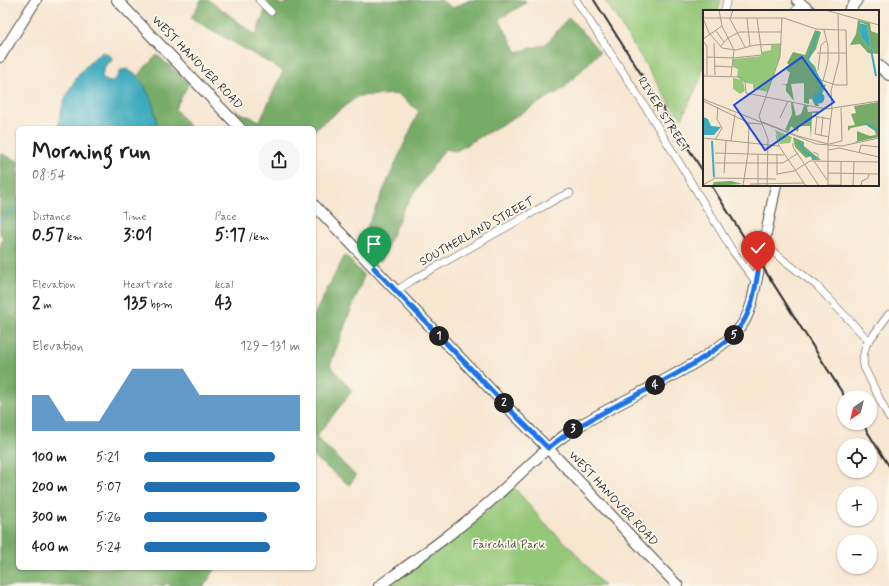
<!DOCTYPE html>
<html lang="en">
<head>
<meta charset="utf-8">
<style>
  :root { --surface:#fff; --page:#f6f6f6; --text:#202124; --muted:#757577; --accent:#1f6fb2 }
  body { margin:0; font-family:Mynerve,sans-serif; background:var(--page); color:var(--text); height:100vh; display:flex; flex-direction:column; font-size:15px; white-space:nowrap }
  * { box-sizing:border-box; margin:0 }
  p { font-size:13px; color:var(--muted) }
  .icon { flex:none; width:22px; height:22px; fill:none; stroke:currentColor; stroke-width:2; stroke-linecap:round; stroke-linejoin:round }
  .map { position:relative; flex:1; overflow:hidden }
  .drawer { position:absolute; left:16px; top:126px; width:300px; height:444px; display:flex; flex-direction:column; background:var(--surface); border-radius:6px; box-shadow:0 1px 3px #0004 }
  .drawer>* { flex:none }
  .needle { width:26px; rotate:215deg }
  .fabs { position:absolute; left:837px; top:390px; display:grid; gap:8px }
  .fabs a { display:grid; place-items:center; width:40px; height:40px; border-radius:50%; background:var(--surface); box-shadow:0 1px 3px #0004; font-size:20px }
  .pin { position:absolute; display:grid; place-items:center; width:34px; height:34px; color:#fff; margin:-41px -17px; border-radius:50% 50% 50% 0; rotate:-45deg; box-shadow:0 0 4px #0007 }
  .pin .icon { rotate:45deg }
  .km { position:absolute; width:20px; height:20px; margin:-10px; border-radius:50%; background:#222; color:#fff; font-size:11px; line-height:20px; text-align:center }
  .round { display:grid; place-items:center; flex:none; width:42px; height:42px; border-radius:21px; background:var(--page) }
  .overview { display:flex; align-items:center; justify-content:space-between; height:68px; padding:0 16px }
  h1 { font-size:22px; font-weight:800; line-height:30px }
  .metrics { display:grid; grid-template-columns:repeat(3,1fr); gap:6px; height:68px; padding:4px 16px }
  .metrics div { display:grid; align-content:center }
  .metrics b { font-size:17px; font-weight:800 }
  .metrics small { font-size:11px; font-weight:400 }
  .metrics p { font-size:11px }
  .chart { height:112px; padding:8px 16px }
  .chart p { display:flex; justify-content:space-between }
  .chart svg { width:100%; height:72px; margin-top:4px; fill:var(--accent); opacity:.7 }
  ul { padding:0 16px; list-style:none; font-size:13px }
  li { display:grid; grid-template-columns:64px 48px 1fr; align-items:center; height:30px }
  li i { height:10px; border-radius:5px; background:var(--accent) }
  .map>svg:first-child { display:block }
  .green { fill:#94c778; stroke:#607952 }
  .forest { fill:#77ac68; stroke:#516c4a }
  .water { fill:#3eaabd; stroke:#346a74 }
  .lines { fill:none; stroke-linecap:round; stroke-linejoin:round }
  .stream { stroke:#3eaabd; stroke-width:2 }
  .street-casing { stroke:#4a4744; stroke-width:8 }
  .secondary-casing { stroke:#4a4744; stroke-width:12 }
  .street { stroke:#fff; stroke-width:7 }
  .secondary { stroke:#fff; stroke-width:10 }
  .rail { stroke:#2b2b2b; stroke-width:2 }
  .route-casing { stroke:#fff; stroke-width:8 }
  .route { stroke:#1a73e8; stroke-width:5 }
  .labels { text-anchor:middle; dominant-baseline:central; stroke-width:3.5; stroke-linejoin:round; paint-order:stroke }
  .street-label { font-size:12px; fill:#2b2b2b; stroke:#fbf7ec }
  .park-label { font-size:12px; fill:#4a5a42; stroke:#fbf7ec }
  .inset-river { fill:none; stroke:#3eaabd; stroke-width:2 }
  .inset-road { fill:none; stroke:#a59b8e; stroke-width:1 }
  .view { fill:#1d4ed8; fill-opacity:0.15; stroke:#1d4ed8; stroke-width:2 }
  .inset-edge { fill:none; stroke:#2b2b2b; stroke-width:2 }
</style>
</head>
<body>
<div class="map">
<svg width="889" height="586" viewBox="0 0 889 586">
  <rect width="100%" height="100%" fill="#fbf7ec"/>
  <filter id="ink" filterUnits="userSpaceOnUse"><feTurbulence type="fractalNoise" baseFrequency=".025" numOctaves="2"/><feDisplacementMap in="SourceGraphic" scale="8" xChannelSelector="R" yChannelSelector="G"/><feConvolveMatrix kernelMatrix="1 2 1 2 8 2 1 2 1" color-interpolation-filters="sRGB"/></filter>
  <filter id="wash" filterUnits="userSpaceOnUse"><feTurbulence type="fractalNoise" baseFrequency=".012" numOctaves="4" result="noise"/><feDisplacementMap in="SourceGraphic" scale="16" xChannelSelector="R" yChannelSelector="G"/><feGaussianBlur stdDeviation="0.9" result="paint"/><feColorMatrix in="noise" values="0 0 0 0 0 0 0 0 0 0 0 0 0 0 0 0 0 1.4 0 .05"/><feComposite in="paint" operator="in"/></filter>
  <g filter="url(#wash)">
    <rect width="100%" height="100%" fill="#f7e6d0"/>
    <path class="green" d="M605 0H721L718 11H704V65L700 80 682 118 673 108Z
      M514 487 544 523 571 548 604 586H385L495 504Z"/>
    <path class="forest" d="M201 0H209L256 35 269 0 284 5 288 0H440L453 8 470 0H525L526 3 499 19 517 52 546 44 569 17 600 52 563 89 456 151 445 149 405 206 380 262 359 245 419 111 398 94 358 96 314 130V128H252L234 110 260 121 283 71 191 18Z
      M157 55 189 83 175 109 189 126 188 128H156C158 109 147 91 137 76Z
      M2 154 18 161V568H216L204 586H171L166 583 164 586H0V248L3 238 0 233V156Z
      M345 255 364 276 330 365 352 391 316 437 356 476 349 485 314 457V315Z"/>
    <path class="water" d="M102 52C107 53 111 55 113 60L106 65 102 74 103 79 109 82 116 79 121 70 126 69C130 71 134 73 137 76 148 87 158 113 156 128H58C61 98 77 70 102 52Z"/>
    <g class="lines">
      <path class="stream" d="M0 221 18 206"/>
    </g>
  </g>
  <g filter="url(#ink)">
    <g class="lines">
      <defs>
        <path id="street" d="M259 0 271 12
          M576 0 648 111 732 250 756 282
          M724 11 727 0
          M795 11 801 3
          M764 245 816 285 869 341
          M396 291 411 281 560 197 570 193
          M889 314 866 345 863 357 864 367 889 418"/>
        <path id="secondary" d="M117 0 240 128
          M797 0 810 11
          M849 11 857 0
          M0 57 36 0
          M878 65 889 75
          M314 205 517 417C572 472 624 530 678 586
          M379 586C418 558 458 530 494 498 522 473 547 445 579 426 619 402 662 384 701 359 713 351 727 343 737 331 745 323 749 313 752 302L776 185"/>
      </defs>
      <use href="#street" class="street-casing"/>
      <use href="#secondary" class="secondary-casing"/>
      <use href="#street" class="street"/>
      <use href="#secondary" class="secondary"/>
      <path class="rail" d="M594 0 704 173
        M711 185 845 397
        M862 423 889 466"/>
    </g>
  </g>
  <g class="lines" filter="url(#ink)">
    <defs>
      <path id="route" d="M374 268 517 417 548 448C594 412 649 392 698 361 714 350 731 340 742 324 752 309 755 290 758 272"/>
    </defs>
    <use href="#route" class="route-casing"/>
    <use href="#route" class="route"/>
  </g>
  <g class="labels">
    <g class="street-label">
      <text transform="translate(197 63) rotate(46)">WEST HANOVER ROAD</text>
      <text transform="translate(663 115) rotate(58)">RIVER STREET</text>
      <text transform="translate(477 232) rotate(-29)">SOUTHERLAND STREET</text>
      <text transform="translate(613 499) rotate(47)">WEST HANOVER ROAD</text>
    </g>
    <g class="park-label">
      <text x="509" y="545">Fairchild Park</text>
    </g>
  </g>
  <g transform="translate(703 10)">
    <rect width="176" height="176" fill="#f7e6d0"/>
    <path d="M77 34V46L65 82 50 79V74L43 73 34 67 35 59 30 57V49L59 46V42L68 40V35ZM30 68 40 70 42 81 37 84 30 79ZM72 120 89 127 87 133 77 134Z" fill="#94c778"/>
    <path d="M155 10 167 13 168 21 176 24V44L165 43 157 34 147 35 153 24ZM157 12 164 15 168 39 158 28ZM112 20 118 22 113 39 105 50 112 56 118 74 123 75 119 84 113 83 116 96H112L109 89H106V94L101 93V73L88 74 91 91 83 81V75H78L84 74 87 62 84 61V56H87L84 53 90 42 102 45ZM88 92 90 93 93 106 98 104 101 95 107 96 104 97 105 102 115 101 116 103H109L108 129 107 116H96L95 122 88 116 86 121 82 120 89 104ZM176 92V127L149 133 154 131V121L167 126 173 125 172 121 163 115 148 118 145 121V116L152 115 148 104 153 103 151 96ZM90 127 101 132V136L118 150H109L108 146 103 148 92 137ZM28 171 40 174 9 176 11 172Z" fill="#77ac68" fill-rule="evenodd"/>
    <path d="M156 13 164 15 168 39 158 28ZM110.5 88a5.5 5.5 0 1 1 11 0a5.5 5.5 0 1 1-11 0ZM0 107 5 109 8 116 18 117 11 125H0Z" fill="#3eaabd"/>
    <path class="inset-river" d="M115 21 105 50 119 73 116 82M168 39 173 66M162 113 176 121M9 131 11 167M96 132 101 141 113 149"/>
    <path class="inset-road" d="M16 0 19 16 31 40 28 66M30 0 27 9 42 37M122 0 176 15M0 8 6 23 19 38 33 40 52 35 79 34M0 8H81L113 19 135 20M44 8 47 36M13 21 21 32M0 29 19 16M0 31 4 36V65M11 33 12 65M17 37 25 28 36 22H78M114 43H143M4 47 30 48 59 45 54 8M11 56 29 57M115 60 118 35 123 31M0 66 37 67 42 71 43 83 123 99 176 91M118 70 133 75H144L143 20H135M120 71 125 51V36L121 20M0 89 113 134 139 136 176 128M0 91 46 113 59 114M129 99 128 81 136 50 135 4M109 106 127 109M114 107 112 124 126 127M77 108 85 91M57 111 95 126 125 134M73 125 76 136 103 176M118 126 120 107M0 128 76 136M12 130 19 118 14 109 15 97M28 131 32 104M90 133V137L116 176M126 134 139 131 138 98M126 140 136 138 176 147M110 142 115 144V151M12 143 81 145M156 143 158 135 176 137M111 151 124 170M12 153H80L95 143M21 163 23 131M125 163 176 164M74 164 91 161 107 151 176 152M74 165V144M47 174 101 173M0 175 12 168 73 169M125 175H138M40 176 45 143 46 113M55 176V144M64 176 65 129 56 106 77 47 79 8M125 176V132L129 99M138 176V152M150 176 151 152M158 176 159 171 165 168 166 164"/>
    <path class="view" d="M99 47 131 92 62 140 31 95Z"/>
    <rect width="176" height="176" class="inset-edge"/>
  </g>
</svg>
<div class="fabs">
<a><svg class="needle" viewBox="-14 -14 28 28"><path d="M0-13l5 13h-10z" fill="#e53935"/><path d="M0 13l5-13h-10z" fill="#757577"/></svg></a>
<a><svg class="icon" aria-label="locate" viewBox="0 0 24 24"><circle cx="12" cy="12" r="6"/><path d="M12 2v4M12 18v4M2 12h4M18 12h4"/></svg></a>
<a>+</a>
<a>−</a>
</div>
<div class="pin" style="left:374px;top:268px;background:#1e9e55"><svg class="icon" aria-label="arrive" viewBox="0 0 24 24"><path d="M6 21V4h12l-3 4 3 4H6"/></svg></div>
<div class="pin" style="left:758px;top:272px;background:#d93025"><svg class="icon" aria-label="check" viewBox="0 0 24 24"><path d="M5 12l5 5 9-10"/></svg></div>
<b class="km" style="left:439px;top:336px">1</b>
<b class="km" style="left:504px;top:403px">2</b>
<b class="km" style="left:573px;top:429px">3</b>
<b class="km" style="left:655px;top:385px">4</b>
<b class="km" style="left:734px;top:335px">5</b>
<section class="drawer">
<div class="overview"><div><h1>Morning run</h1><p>08:54</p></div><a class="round"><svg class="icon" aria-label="share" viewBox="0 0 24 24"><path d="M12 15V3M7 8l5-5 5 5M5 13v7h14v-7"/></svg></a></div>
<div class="metrics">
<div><p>Distance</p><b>0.57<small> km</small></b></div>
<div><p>Time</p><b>3:01</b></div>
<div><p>Pace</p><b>5:17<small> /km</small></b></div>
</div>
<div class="metrics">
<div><p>Elevation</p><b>2<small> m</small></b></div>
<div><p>Heart rate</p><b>135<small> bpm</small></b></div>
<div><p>kcal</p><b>43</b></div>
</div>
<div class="chart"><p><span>Elevation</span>129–131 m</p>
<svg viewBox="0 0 160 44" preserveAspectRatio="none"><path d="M0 44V22L10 22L20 38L30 38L40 38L50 22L60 6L70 6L80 6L90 6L100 22L110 22L120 22L130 22L140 22L150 22L160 22V44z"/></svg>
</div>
<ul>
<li><b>100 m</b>5:21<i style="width:84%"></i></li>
<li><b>200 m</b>5:07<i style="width:100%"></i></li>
<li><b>300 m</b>5:26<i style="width:79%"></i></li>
<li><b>400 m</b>5:24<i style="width:81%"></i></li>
</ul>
</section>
</div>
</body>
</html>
